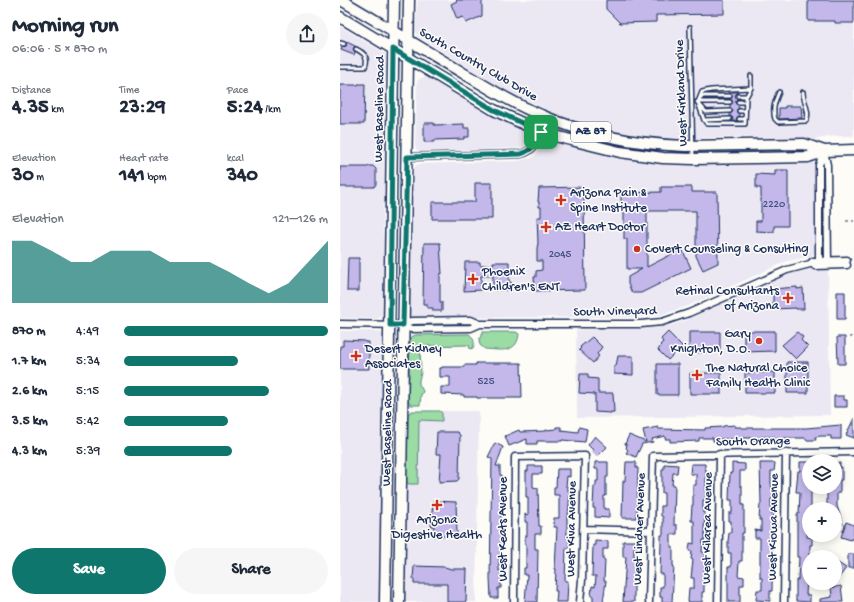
<!DOCTYPE html>
<html lang="en">
<head>
<meta charset="utf-8">
<style>
  :root { --surface:#fff; --page:#f6f6f7; --text:#1f2937; --muted:#747a83; --accent:#0f766e }
  body { margin:0; font-family:"Gochi Hand",sans-serif; background:var(--page); color:var(--text); height:100vh; display:flex; flex-direction:column; font-size:15px; white-space:nowrap }
  * { box-sizing:border-box; margin:0 }
  p { font-size:13px; color:var(--muted) }
  .icon { flex:none; width:22px; height:22px; fill:none; stroke:currentColor; stroke-width:2; stroke-linecap:round; stroke-linejoin:round }
  .map { position:relative; flex:1; overflow:hidden }
  .panel { display:flex; flex-direction:column; background:var(--surface); width:340px }
  .panel>* { flex:none }
  .buttons { position:absolute; left:462px; top:454px; display:grid; gap:8px }
  .buttons a { display:grid; place-items:center; width:40px; height:40px; border-radius:50%; background:var(--surface); box-shadow:0 2px 10px #0003; font-size:20px }
  .pin { position:absolute; display:grid; place-items:center; width:34px; height:34px; color:#fff; margin:-17px; border-radius:8px; box-shadow:0 2px 6px #0006 }
  .round { display:grid; place-items:center; flex:none; width:42px; height:42px; border-radius:21px; background:var(--page) }
  .head { display:flex; align-items:center; justify-content:space-between; height:68px; padding:0 12px }
  h1 { font-size:22px; font-weight:700; line-height:30px }
  .metrics { display:grid; grid-template-columns:repeat(3,1fr); gap:6px; height:68px; padding:4px 12px }
  .metrics div { display:grid; align-content:center }
  .metrics b { font-size:20px; font-weight:700 }
  .metrics small { font-size:11px; font-weight:400 }
  .metrics p { font-size:11px }
  .chart { height:112px; padding:8px 12px }
  .chart p { display:flex; justify-content:space-between }
  .chart svg { width:100%; height:72px; margin-top:4px; fill:var(--accent); opacity:.7 }
  .cta { display:flex; gap:8px; margin-top:auto; padding:8px 12px }
  .cta a { flex:1; height:46px; border-radius:24px; background:var(--accent); color:#fff; font-size:16px; font-weight:700; line-height:46px; text-align:center }
  .cta a+a { background:var(--page); color:var(--text) }
  ul { padding:0 12px; list-style:none; font-size:13px }
  li { display:grid; grid-template-columns:64px 48px 1fr; align-items:center; height:30px }
  li i { height:10px; border-radius:5px; background:var(--accent) }
  main { display:flex; flex:1; min-height:0 }
  .map>svg:first-child { display:block }
  .built { fill:#ece8f3 }
  .green { fill:#9bdba4; stroke:#5b8581 }
  .building { fill:#c3b8e9; stroke:#1b2f5e }
  .lines { fill:none; stroke-linecap:round; stroke-linejoin:round }
  .service-casing { stroke:#1b2f5e; stroke-width:6 }
  .minor-casing { stroke:#1b2f5e; stroke-width:9 }
  .primary-casing { stroke:#1b2f5e; stroke-width:13 }
  .path { stroke:#1b2f5e; stroke-width:1; stroke-dasharray:3 3; stroke-linecap:butt }
  .service { stroke:#fdfcf7; stroke-width:3 }
  .minor { stroke:#fdfcf7; stroke-width:6 }
  .primary { stroke:#fdfcf7; stroke-width:10 }
  .route-casing { stroke:#fff; stroke-width:8 }
  .route { stroke:#0f766e; stroke-width:5 }
  .poi-dot { fill:#c8321e; stroke:#fdfcf7; stroke-width:1.5 }
  .labels { text-anchor:middle; dominant-baseline:central; stroke-width:3; stroke-linejoin:round; paint-order:stroke }
  .number-label { font-size:11px; fill:#455181 }
  .shield { fill:#fdfcf7; stroke:#5f6c8c; stroke-width:1 }
  .shield-label { font-size:12px; font-weight:bold; fill:#1b2f5e }
  .street-label { font-size:13px; fill:#1b2f5e; stroke:#fdfcf7 }
  .poi-label { font-size:13px; fill:#1b2f5e; stroke:#fdfcf7; text-anchor:start }
</style>
</head>
<body>
<main>
<section class="panel">
<div class="head"><div><h1>Morning run</h1><p>06:06 · 5 × 870 m</p></div><a class="round"><svg class="icon" aria-label="share" viewBox="0 0 24 24"><path d="M12 15V3M7 8l5-5 5 5M5 13v7h14v-7"/></svg></a></div>
<div class="metrics">
<div><p>Distance</p><b>4.35<small> km</small></b></div>
<div><p>Time</p><b>23:29</b></div>
<div><p>Pace</p><b>5:24<small> /km</small></b></div>
</div>
<div class="metrics">
<div><p>Elevation</p><b>30<small> m</small></b></div>
<div><p>Heart rate</p><b>141<small> bpm</small></b></div>
<div><p>kcal</p><b>340</b></div>
</div>
<div class="chart"><p><span>Elevation</span>121–126 m</p>
<svg viewBox="0 0 160 44" preserveAspectRatio="none"><path d="M0 44V6L10 6L20 12L30 19L40 19L50 12L60 12L70 12L80 19L90 19L100 19L110 25L120 32L130 38L140 32L150 19L160 6V44z"/></svg>
</div>
<ul>
<li><b>870 m</b>4:49<i style="width:100%"></i></li>
<li><b>1.7 km</b>5:34<i style="width:56%"></i></li>
<li><b>2.6 km</b>5:15<i style="width:71%"></i></li>
<li><b>3.5 km</b>5:42<i style="width:51%"></i></li>
<li><b>4.3 km</b>5:39<i style="width:53%"></i></li>
</ul>
<div class="cta"><a>Save</a><a>Share</a></div>
</section>
<div class="map">
<svg width="514" height="602" viewBox="0 0 514 602">
  <rect width="100%" height="100%" fill="#fdfcf7"/>
  <filter id="ink" filterUnits="userSpaceOnUse"><feTurbulence type="fractalNoise" baseFrequency=".025" numOctaves="2"/><feDisplacementMap in="SourceGraphic" scale="8" xChannelSelector="R" yChannelSelector="G"/><feConvolveMatrix kernelMatrix="1 2 1 2 8 2 1 2 1" color-interpolation-filters="sRGB"/></filter>
  <g filter="url(#ink)">
    <path class="built" d="M78 0H514V136H495L471 140H433L404 137 364 138 341 141 296 137 243 126 164 90 78 36 76 34 75 30Z
      M0 26 46 54 49 61 45 86V123L47 141V185L43 208V231L46 247 44 310 43 315 37 319 0 318Z
      M86 76 150 114 184 129 188 132 190 138 189 142 182 148 81 152 77 151 75 146 77 82 79 79Z
      M209 138 259 152 295 160 314 162 336 163 471 162 474 164 475 168 476 240 475 253 470 257 447 261 348 306 324 314 299 317 76 318 70 316 69 313 70 251 73 169 75 166 78 164 177 161 191 158 197 154 203 142Z
      M466 269H488L490 415 237 418 236 330 312 328 331 325 345 321 432 279Z
      M0 331H35L41 333 44 338 41 602H0Z
      M72 411H139L136 602H64L67 415Z"/>
    <path class="green" d="M143 332H176L179 334C177 354 160 350 145 349L140 345 139 340Z
      M129 334C134 338 135 341 133 348L130 349 129 345 80 346 81 373 79 380V384L83 391 82 394H81L80 405H71L68 401 70 340 71 337 76 335Z
      M72 411H100L102 413V421L79 420 78 484H69L65 481 67 415Z"/>
    <path class="building" d="M116 0H142V16L126 23 123 17 117 19 111 4 117 1Z
      M266 0H384V14L316 15V22L280 23 266 9Z
      M468 0H514V23H495V21H468Z
      M7 42 15 46 13 49 15 52 14 55 1 50 2 47 6 46Z
      M18 84H25L24 124H0V85H18Z
      M389 92H398L395 96 398 99 396 100 395 103 398 105 399 108 396 111 399 114V116L396 119 397 121H392L393 118 390 116V114L393 111 392 109 390 108V105L393 102 390 99 393 96Z
      M445 106H461L462 118 439 119V108H445Z
      M84 123H94V125L124 124V128H129V137H124V139L94 140V142H84Z
      M29 166H33L36 169V184L34 187H0V167H28Z
      M435 170H448V226H434V232L416 231V221H421V188H416V174L435 175Z
      M135 183H152V219H92V202H135Z
      M241 187 243 188 244 198 245 290 195 291 194 277H196V271L202 270V261H197V248L198 243 197 217H201V207H199V202H198L199 188Z
      M321 187H352V192H377L378 263 363 270 356 256V211H307V267L342 249 351 268 301 293H292L288 284V277L302 269H287V239H284V212H281V193L321 192Z
      M84 243H100L102 274H100V302H102V311H93V308H87V304H83Z
      M8 258H19V291H7Z
      M125 262H140V265H153V262H169V282H171L172 290H153V276H141V290L124 291Z
      M457 287V289L463 288 464 309H456V308L433 309V289Z
      M497 292H505V319H497Z
      M404 331H435V351L404 352Z
      M328 332 342 346 328 360 318 350 321 346 320 345 323 342 321 339Z
      M349 332H380V352L349 353Z
      M457 332 463 337 461 340 468 347 456 359 442 345Z
      M252 337 262 347 257 354 259 356 253 363 239 350 241 348 240 347Z
      M497 337H505V364H498Z
      M3 340 25 341V342H29V369H0V346H3Z
      M278 356H293V375L274 374V366H276Z
      M447 362H468V393H447Z
      M136 363H181L182 398H137V397H124V395L101 394V387H110V377H100V368H102V367H124V365H136Z
      M317 364H338V395H317Z
      M435 372V393H405V373Z
      M350 373H381V394H350Z
      M240 374H248V378L258 379V393H273L274 412H271V413L255 412V394L239 393Z
      M494 396H504V400H507V407H494Z
      M514 418V438L506 435Z
      M395 425V427H401V428H466L501 425V439H491V436H481L475 437 476 440H466V438H442V440H435V437H420V440H411V438H401V441H393V439H380V441H373V438H359V441L330 442V439H325V436L312 439 313 442 302 444 296 457 286 453 288 450 286 448 287 445 285 444 289 435 306 442 303 430 318 427 319 429 365 430V428L383 427V426Z
      M216 427H221V430L238 432 239 427 247 429 245 442 222 440V441H197V444H187V439L169 446 165 436 179 430 180 432 206 431V430L216 429Z
      M97 432H117L120 435 119 479 117 481 99 482 101 454H96Z
      M255 436 267 447 257 457 252 452 253 450 248 445Z
      M155 443 163 447 156 466H160V475H162V482H161V520L160 559H159V571H161V588H158V598H151L150 578 152 459 148 457Z
      M255 462H268V477H266V496H264V509H269V518L255 517V508H253L254 486H256V481H258V469H255Z
      M286 462H296V468H298L297 513H296V518H282L283 481H285Z
      M460 462H469V487H471V509H469L467 537 472 538V545H470V557H469V579H467L466 595H470V602L456 601V580H458L459 557H457V514H459L460 492H456L458 471H460Z
      M392 463 405 464V471H400V486H402V505H404V533H402V561H399L398 576 404 577V585H400V602H388V567H391V553H388V541L389 533H391V521H389V513H392V500H389L390 473H392Z
      M420 463H435L434 471H431V483L432 489H434V499H431V513H434L433 523H436V528H433L432 591H430V601L416 600 417 590H422V578H420V538H415V530L421 531V520H419L420 504H421Z
      M495 463H500V467H502V480H500V493H497V506L503 524 495 526V509H477V508L487 505V487H495Z
      M324 464 338 465 337 473H333L332 485H335L334 525H337V534H331V547H333V566H334L332 602H322V597H320V587H323V574H320L321 542V535H323V517L321 516V506H324V493H322V469H324Z
      M351 464H365V469H366V500H363V513H365L364 530H365V540H363L362 552 366 553 363 584H364V592H362V602H348L349 588H354V578H351L353 560 351 559 352 551H349L350 543 354 544V521H351L352 505H353V485H356V474H350Z
      M188 466H202V474H193V487L198 488 199 526H201V534H195V549H198L197 602H185L187 575H184V568H186V544H185V536H187V522H185V514L188 515V497H186V471H188Z
      M217 469H230V477L227 476 226 487H228V491L230 492 228 516H227V538H229V548H226L225 581H228L227 602H216L217 591H215L216 569H215L217 527H214V518H219V495H214V487H216Z
      M93 501 116 502 117 536H93L94 526H91Z
      M506 522 514 525V539L512 538 511 540 501 537Z
      M255 540 268 541V549H263V560H265L264 581H266L263 602H253V596H251L252 586 255 587 256 576H252L253 545H255Z
      M283 541H297V548H294V559H296L295 565H297V575L294 574V602H283L286 557H283Z
      M508 554H514V568H508Z
      M495 561 506 568 495 583Z
      M74 566 105 567 111 569H127L126 602H107V584H74V579H73Z
      M501 586 503 602H480V599L492 597 491 588Z"/>
    <g class="lines">
      <defs>
        <path id="service" d="M350 27 353 157
          M0 43 4 44
          M0 67H25C29 57 24 53 16 49
          M439 92C435 101 432 109 435 119L438 122 466 121C471 113 463 101 463 92
          M398 96H406
          M360 99 363 96H390
          M357 102H390
          M398 102H405
          M359 104 366 112 390 111
          M399 111H405
          M390 119 364 120 358 102 362 92 371 90 410 88
          M399 119H405
          M364 120 367 124H405L406 97 411 88V76"/>
        <path id="minor" d="M484 151 487 165 488 265
          M67 157 181 154C193 151 197 142 201 132
          M479 265V165L484 151
          M475 266 507 265
          M0 324 63 325 71 321 131 320 140 324H301L322 322 349 313 447 270 470 264 473 261 507 260
          M63 325 71 329 131 328 140 324
          M243 529 311 531
          M174 602 175 457 245 456 242 580 240 602
          M309 602 313 456 514 452
          M378 602 380 454
          M444 602 446 453"/>
        <path id="primary" d="M1 0C42 24 83 49 123 73 149 88 173 104 201 115 247 135 296 144 345 146L464 144 484 151 514 150
          M0 17 154 110 201 132 227 139 280 152 323 158 353 159 468 157 484 151
          M45 602 54 0
          M59 602 69 0"/>
      </defs>
      <use href="#service" class="service-casing"/>
      <use href="#minor" class="minor-casing"/>
      <use href="#primary" class="primary-casing"/>
      <path class="path" d="M506 221H514
        M509 337H514"/>
      <use href="#service" class="service"/>
      <use href="#minor" class="minor"/>
      <use href="#primary" class="primary"/>
    </g>
  </g>
  <g class="lines" filter="url(#ink)">
    <defs>
      <path id="route" d="M53 49 154 110 201 132C197 142 193 150 181 154L67 157 63 325H50Z"/>
    </defs>
    <use href="#route" class="route-casing"/>
    <use href="#route" class="route"/>
  </g>
  <g class="poi-dot">
    <path d="M219 194h4v4h4v4h-4v4h-4v-4h-4v-4h4z"/>
    <path d="M204 221h4v4h4v4h-4v4h-4v-4h-4v-4h4z"/>
    <circle cx="297" cy="249" r="4"/>
    <path d="M131 273h4v4h4v4h-4v4h-4v-4h-4v-4h4z"/>
    <path d="M446 292h4v4h4v4h-4v4h-4v-4h-4v-4h4z"/>
    <circle cx="419" cy="341" r="4"/>
    <path d="M14 350h4v4h4v4h-4v4h-4v-4h-4v-4h4z"/>
    <path d="M355 369h4v4h4v4h-4v4h-4v-4h-4v-4h4z"/>
    <path d="M95 499h4v4h4v4h-4v4h-4v-4h-4v-4h4z"/>
  </g>
  <g class="labels">
    <g class="number-label">
      <text x="434" y="205">2220</text>
      <text x="220" y="255">2045</text>
      <text x="146" y="382">525</text>
    </g>
    <rect class="shield" x="231" y="122" width="40" height="20" rx="3"/>
    <g class="shield-label">
      <text x="251" y="132">AZ 87</text>
    </g>
    <g class="street-label">
      <text transform="translate(138 65) rotate(30)">South Country Club Drive</text>
      <text transform="translate(342 93) rotate(-92)">West Kirkland Drive</text>
      <text transform="translate(40 109) rotate(-89)">West Baseline Road</text>
      <text transform="translate(275 312) rotate(-1)">South Vineyard</text>
      <text transform="translate(48 433) rotate(-89)">West Baseline Road</text>
      <text transform="translate(413 442) rotate(-1)">South Orange</text>
      <text transform="translate(434 527) rotate(-89)">West Kiowa Avenue</text>
      <text transform="translate(368 528) rotate(-89)">West Kilarea Avenue</text>
      <text transform="translate(163 529) rotate(-90)">West Keats Avenue</text>
      <text transform="translate(232 529) rotate(-89)">West Kiva Avenue</text>
      <text transform="translate(300 529) rotate(-88)">West Lindner Avenue</text>
    </g>
    <g class="poi-label">
      <text x="230" y="193">Arizona Pain &amp;<tspan x="230" dy="15">Spine Institute</tspan></text>
      <text x="215" y="227">AZ Heart Doctor</text>
      <text x="305" y="249">Covert Counseling &amp; Consulting</text>
      <text x="142" y="272">Phoenix<tspan x="142" dy="15">Children's ENT</tspan></text>
      <text x="439" y="291" text-anchor="end">Retinal Consultants<tspan x="439" dy="15">of Arizona</tspan></text>
      <text x="411" y="334" text-anchor="end">Gary<tspan x="411" dy="15">Knighton, D.O.</tspan></text>
      <text x="25" y="349">Desert Kidney<tspan x="25" dy="15">Associates</tspan></text>
      <text x="366" y="368">The Natural Choice<tspan x="366" dy="15">Family Health Clinic</tspan></text>
      <text x="97" y="520" text-anchor="middle">Arizona<tspan x="97" dy="15">Digestive Health</tspan></text>
    </g>
  </g>
</svg>
<div class="buttons">
<a><svg class="icon" aria-label="layers" viewBox="0 0 24 24"><path d="M12 4l9 5-9 5-9-5zM3 14l9 5 9-5"/></svg></a>
<a>+</a>
<a>−</a>
</div>
<div class="pin" style="left:201px;top:132px;background:#1e9e55"><svg class="icon" aria-label="arrive" viewBox="0 0 24 24"><path d="M6 21V4h12l-3 4 3 4H6"/></svg></div>
</div>
</main>
</body>
</html>
